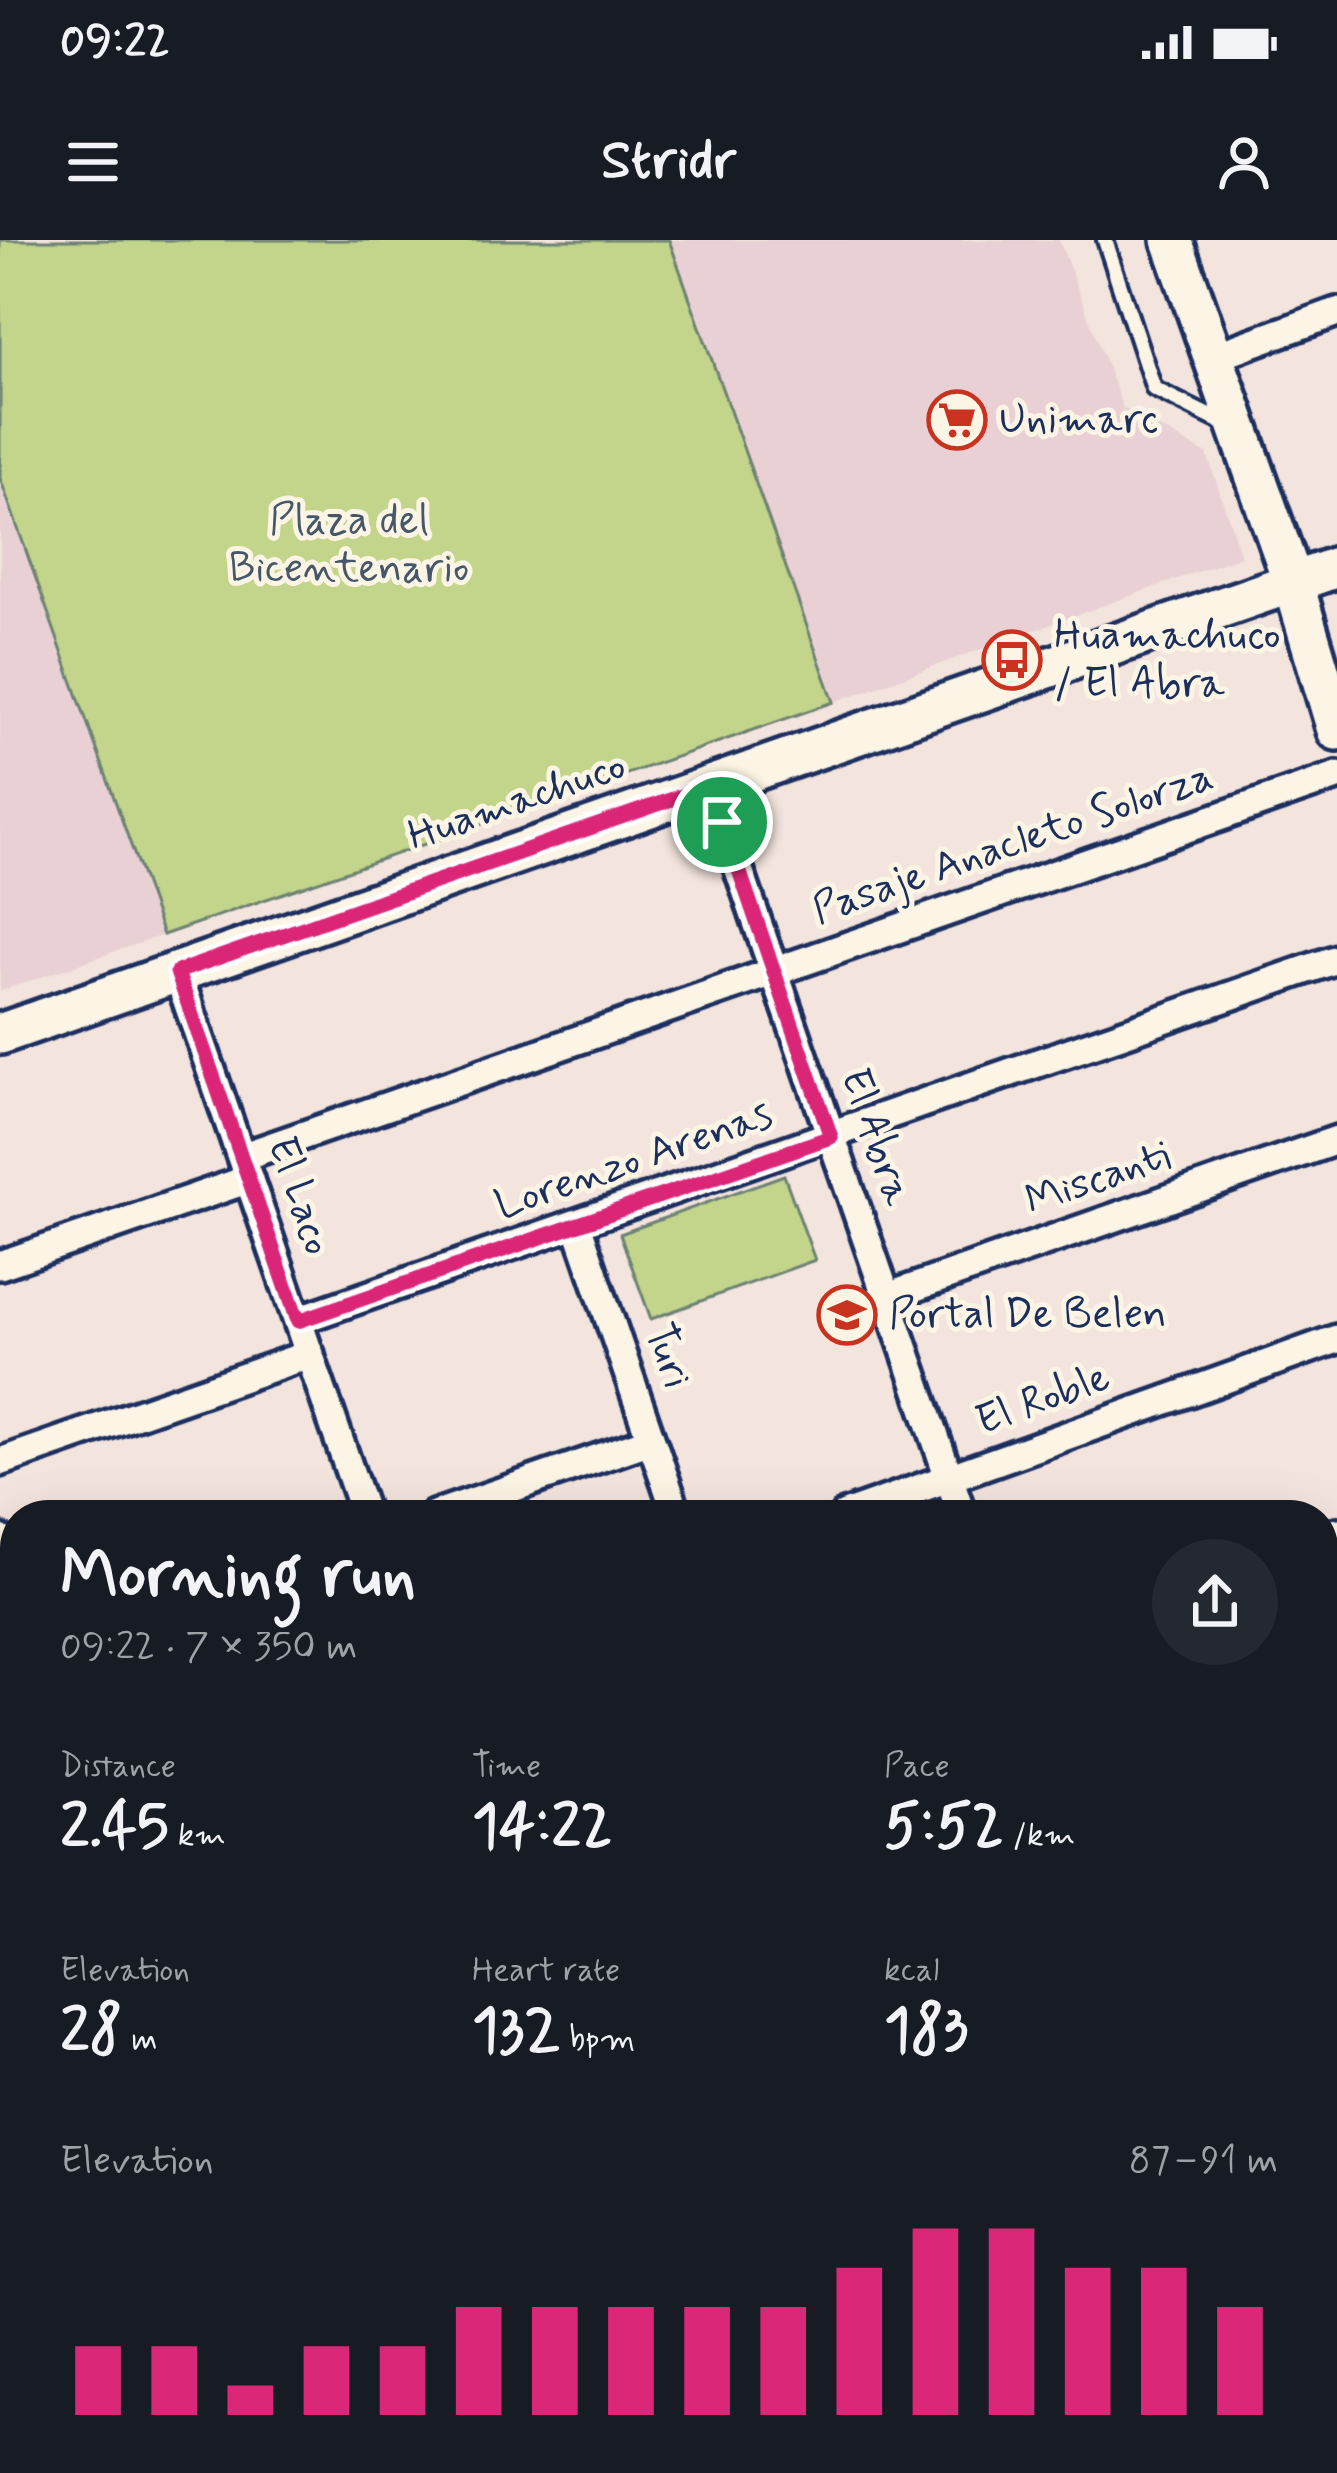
<!DOCTYPE html>
<html lang="en">
<head>
<meta charset="utf-8">
<style>
  :root { --surface:#171b24; --page:#242831; --text:#f1f3f6; --muted:#9ea1a6; --accent:#db2777 }
  body { margin:0; font-family:Mynerve,sans-serif; background:var(--page); color:var(--text); height:100vh; display:flex; flex-direction:column; font-size:45px; white-space:nowrap }
  * { box-sizing:border-box; margin:0 }
  p { font-size:39px; color:var(--muted) }
  .icon { flex:none; width:66px; height:66px; fill:none; stroke:currentColor; stroke-width:2; stroke-linecap:round; stroke-linejoin:round }
  .map { position:relative; flex:1; overflow:hidden }
  .panel { position:absolute; left:0px; top:1260px; width:1338px; height:975px; display:flex; flex-direction:column; background:var(--surface); border-radius:48px 48px 0 0; box-shadow:0 12px 48px #0002 }
  .panel>* { flex:none }
  .pin { position:absolute; display:grid; place-items:center; width:102px; height:102px; color:#fff; margin:-51px; border:6px solid #fff; border-radius:50%; box-shadow:0 3px 12px #0007 }
  .round { display:grid; place-items:center; flex:none; width:126px; height:126px; border-radius:63px; background:var(--page) }
  .headline { display:flex; align-items:center; justify-content:space-between; height:204px; padding:0 60px }
  h1 { font-size:66px; font-weight:700; line-height:90px }
  .stats { display:grid; grid-template-columns:repeat(3,1fr); gap:18px; height:204px; padding:12px 60px }
  .stats div { display:grid; align-content:center }
  .stats b { font-size:60px; font-weight:700 }
  .stats small { font-size:33px; font-weight:400 }
  .stats p { font-size:33px }
  .chart { height:336px; padding:24px 60px }
  .chart p { display:flex; justify-content:space-between }
  .chart svg { width:100%; height:216px; margin-top:12px; stroke:var(--accent); stroke-width:6 }
  .status { display:flex; justify-content:space-between; align-items:center; height:84px; padding:0 60px; background:var(--surface); direction:ltr }
  .status svg { height:33px; fill:currentColor }
  header { display:flex; justify-content:space-between; align-items:center; height:156px; padding:0 60px; background:var(--surface); font-size:54px; font-weight:700 }
  .map>svg:first-child { display:block }
  .built { fill:#e9d0d4 }
  .green { fill:#c2d58a; stroke:#6e8274; stroke-width:3 }
  .lines { fill:none; stroke-linecap:round; stroke-linejoin:round }
  .lane-casing { stroke:#1b2f5e; stroke-width:22 }
  .street-casing { stroke:#1b2f5e; stroke-width:36 }
  .secondary-casing { stroke:#1b2f5e; stroke-width:48 }
  .lane { stroke:#fcf5e5; stroke-width:14 }
  .street { stroke:#fcf5e5; stroke-width:27 }
  .secondary { stroke:#fcf5e5; stroke-width:39 }
  .rail-casing { stroke:#1b2f5e; stroke-width:14 }
  .rail { stroke:#fcf5e5; stroke-width:9; stroke-dasharray:27; stroke-linecap:butt }
  .route-casing { stroke:#fff; stroke-width:24 }
  .route { stroke:#db2777; stroke-width:15 }
  .labels { text-anchor:middle; dominant-baseline:central; stroke-width:10; stroke-linejoin:round; paint-order:stroke }
  .poi-label { font-size:42px; fill:#1b2f5e; stroke:#fcf5e5; text-anchor:start }
  .park-label { font-size:42px; fill:#455869; stroke:#fcf5e5 }
  .street-label { font-size:42px; fill:#1b2f5e; stroke:#fcf5e5 }
</style>
</head>
<body>
<div class="status"><b>09:22</b><svg viewBox="0 0 49 12"><path d="M0 12V9h3v3zM5 12V6h3v6zM10 12V3h3v9zM15 12V0h3v12zM26 1h20v11H26zM47 4h2v5h-2z"/></svg></div>
<header><svg class="icon" aria-label="menu" viewBox="0 0 24 24"><path d="M4 6h16M4 12h16M4 18h16"/></svg>Stridr<svg class="icon" aria-label="person" viewBox="0 0 24 24"><circle cx="12" cy="8" r="4"/><path d="M4 21q1-7 8-7t8 7"/></svg></header>
<div class="map">
<svg width="1337" height="2233" viewBox="0 0 1337 2233">
  <rect width="100%" height="100%" fill="#f3e4dd"/>
  <filter id="ink" filterUnits="userSpaceOnUse"><feTurbulence type="fractalNoise" baseFrequency=".00833" numOctaves="2"/><feDisplacementMap in="SourceGraphic" scale="24" xChannelSelector="R" yChannelSelector="G"/><feConvolveMatrix kernelMatrix="1 2 1 2 8 2 1 2 1" color-interpolation-filters="sRGB"/></filter>
  <g filter="url(#ink)">
    <path class="built" d="M669 0H1059L1123 168 1207 214 1241 316 834 462Z
      M0 238 163 695 0 751Z"/>
    <path class="green" d="M0 0H669L834 462 163 695 0 238Z
      M784 935 815 1020 651 1079 620 994Z"/>
    <g class="lines">
      <defs>
        <path id="lane" d="M1105 0 1154 149 1229 186"/>
        <path id="street" d="M1213 117 1337 72
          M710 546 962 1275
          M177 732 365 1275
          M241 917 1337 536
          M577 985 677 1275
          M0 1025 249 939
          M887 1057 1337 900
          M298 1080 1337 719
          M0 1222 310 1114
          M434 1275 651 1200
          M845 1275 1337 1099
          M1323 1297 1337 1292
          M0 1299 15 1342
          M1323 1480 1337 1475
          M0 1516 15 1511
          M0 1984 15 2031
          M1323 1986 1337 1981
          M0 2209 15 2203
          M76 2220 80 2233
          M325 2220 329 2233
          M564 2220 568 2233
          M1042 2220 1047 2233
          M608 2233 646 2220
          M1281 2233 1318 2220"/>
        <path id="secondary" d="M1172 0 1293 342 1337 490
          M0 794 1337 327
          M1323 1681 1337 1683
          M0 1709 15 1705"/>
      </defs>
      <use href="#lane" class="lane-casing"/>
      <use href="#street" class="street-casing"/>
      <use href="#secondary" class="secondary-casing"/>
      <use href="#lane" class="lane"/>
      <use href="#street" class="street"/>
      <use href="#secondary" class="secondary"/>
      <defs>
        <path id="rail" d="M1323 1731 1337 1732
          M0 1754 15 1749"/>
      </defs>
      <use href="#rail" class="rail-casing"/>
      <use href="#rail" class="rail"/>
    </g>
  </g>
  <g class="lines" filter="url(#ink)">
    <defs>
      <path id="route" d="M710 546 831 897 298 1081 177 732Z"/>
    </defs>
    <use href="#route" class="route-casing"/>
    <use href="#route" class="route"/>
  </g>
  <defs>
    <symbol id="supermarket-ring" viewBox="-11 -11 22 22"><circle r="9.5" fill="#fcf5e5" stroke="#c8321e" stroke-width="1.5"/><path d="M-6-5.5h2.5l.6 2H6L4.5 2H-2.5L-4.4-4H-6ZM-1.5 3.2a1.3 1.3 0 1 0 .1 0ZM3 3.2a1.3 1.3 0 1 0 .1 0Z" fill="#c8321e"/></symbol>
    <symbol id="bus-ring" viewBox="-11 -11 22 22"><circle r="9.5" fill="#fcf5e5" stroke="#c8321e" stroke-width="1.5"/><path d="M-5-6H5V4H4V6H2V4H-2V6H-4V4H-5ZM-3.5-4V0h7V-4ZM-3.5 1.2v1.5H-2V1.2ZM2 1.2v1.5H3.5V1.2Z" fill="#c8321e"/></symbol>
    <symbol id="school-ring" viewBox="-11 -11 22 22"><circle r="9.5" fill="#fcf5e5" stroke="#c8321e" stroke-width="1.5"/><path d="M0-5L7-2L0 1L-7-2ZM-4 1L0 2.5L4 1V4Q0 6-4 4Z" fill="#c8321e"/></symbol>
  </defs>
  <g fill-rule="evenodd">
    <use href="#supermarket-ring" x="924" y="147" width="66" height="66"/>
    <use href="#bus-ring" x="979" y="387" width="66" height="66"/>
    <use href="#school-ring" x="814" y="1042" width="66" height="66"/>
  </g>
  <g class="labels">
    <g class="poi-label">
      <text x="999" y="180">Unimarc</text>
      <text x="1054" y="396">Huamachuco<tspan x="1054" dy="48">/ El Abra</tspan></text>
      <text x="889" y="1075">Portal De Belen</text>
    </g>
    <g class="park-label">
      <text x="349" y="281">Plaza del<tspan x="349" dy="48">Bicentenario</tspan></text>
    </g>
    <g class="street-label">
      <text transform="translate(517 562) rotate(-19)">Huamachuco</text>
      <text transform="translate(1013 604) rotate(-19)">Pasaje Anacleto Solorza</text>
      <text transform="translate(875 897) rotate(71)">El Abra</text>
      <text transform="translate(634 921) rotate(-19)">Lorenzo Arenas</text>
      <text transform="translate(1098 939) rotate(-19)">Miscanti</text>
      <text transform="translate(299 956) rotate(71)">El Laco</text>
      <text transform="translate(667 1116) rotate(71)">Turi</text>
      <text transform="translate(1043 1160) rotate(-20)">El Roble</text>
    </g>
  </g>
</svg>
<div class="pin" style="left:722px;top:582px;background:#1e9e55"><svg class="icon" aria-label="arrive" viewBox="0 0 24 24"><path d="M6 21V4h12l-3 4 3 4H6"/></svg></div>
<section class="panel">
<div class="headline"><div><h1>Morning run</h1><p>09:22 · 7 × 350 m</p></div><a class="round"><svg class="icon" aria-label="share" viewBox="0 0 24 24"><path d="M12 15V3M7 8l5-5 5 5M5 13v7h14v-7"/></svg></a></div>
<div class="stats">
<div><p>Distance</p><b>2.45<small> km</small></b></div>
<div><p>Time</p><b>14:22</b></div>
<div><p>Pace</p><b>5:52<small> /km</small></b></div>
</div>
<div class="stats">
<div><p>Elevation</p><b>28<small> m</small></b></div>
<div><p>Heart rate</p><b>132<small> bpm</small></b></div>
<div><p>kcal</p><b>183</b></div>
</div>
<div class="chart"><p><span>Elevation</span>87–91 m</p>
<svg viewBox="0 0 160 44" preserveAspectRatio="none"><path d="M5 44V30M15 44V30M25 44V38M35 44V30M45 44V30M55 44V22M65 44V22M75 44V22M85 44V22M95 44V22M105 44V14M115 44V6M125 44V6M135 44V14M145 44V14M155 44V22"/></svg>
</div>
</section>
</div>
</body>
</html>
